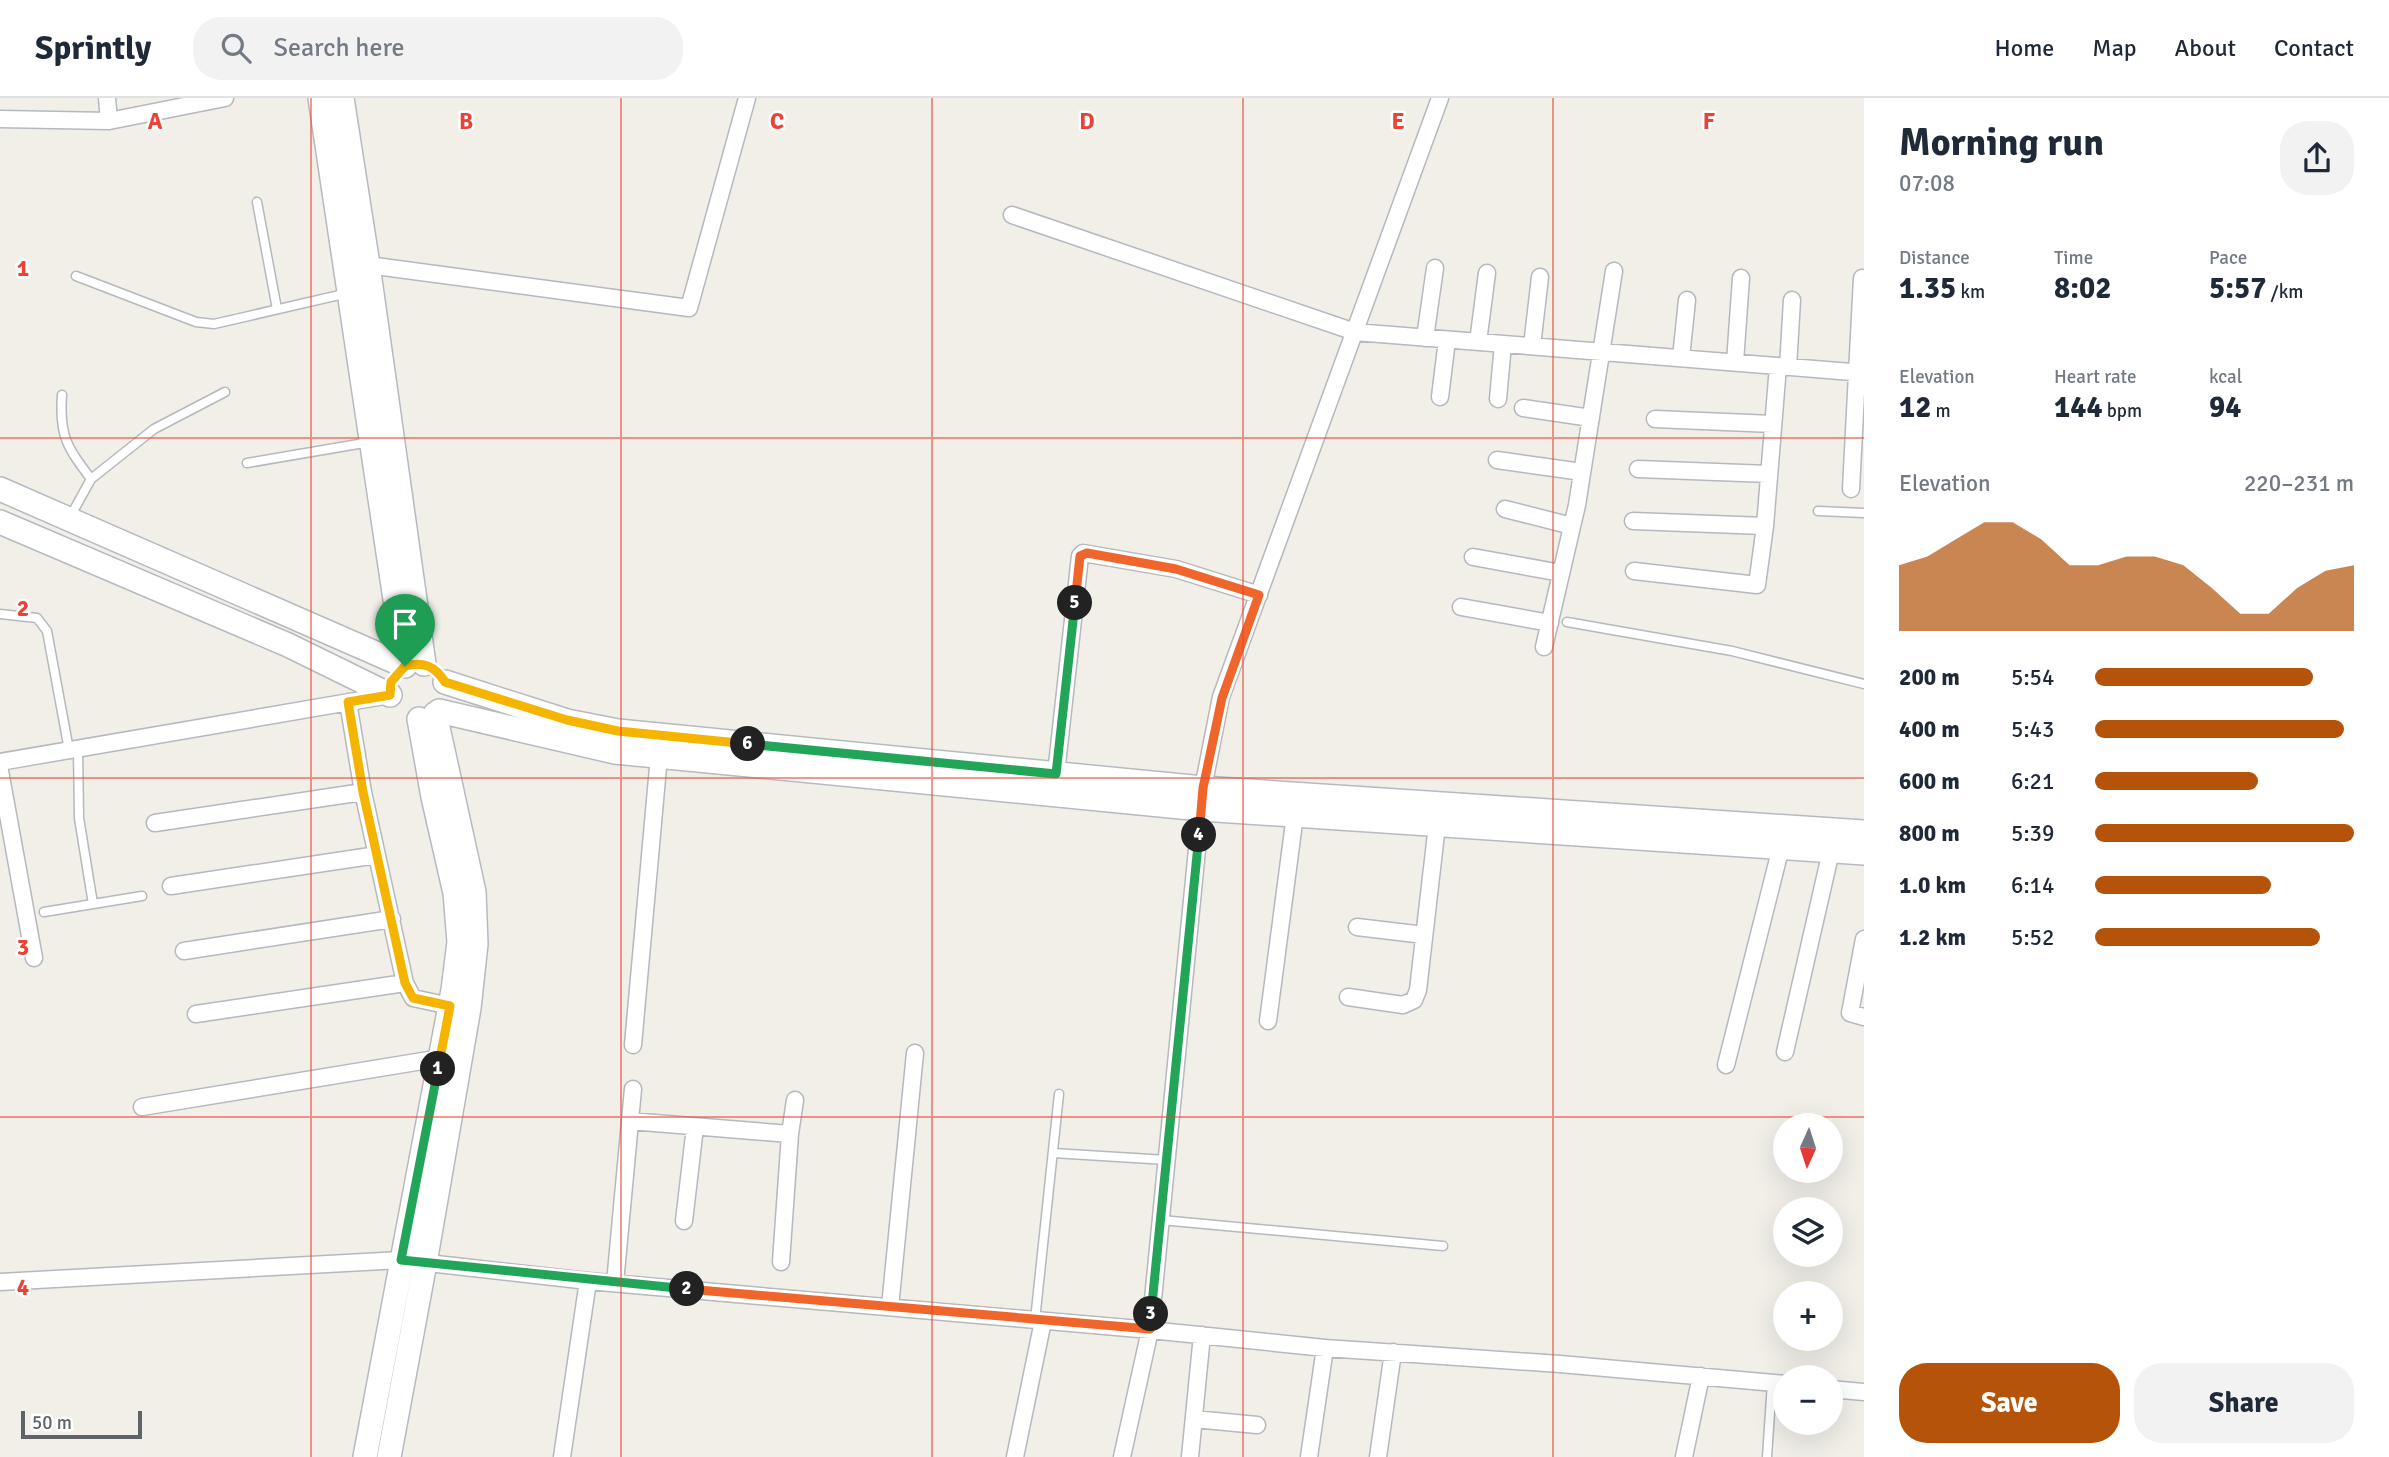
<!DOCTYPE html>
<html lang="en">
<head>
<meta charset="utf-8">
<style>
  :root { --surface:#fff; --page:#f2f2f3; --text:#1f2937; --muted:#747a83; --line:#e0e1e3; --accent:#b45309 }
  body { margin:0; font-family:Signika,sans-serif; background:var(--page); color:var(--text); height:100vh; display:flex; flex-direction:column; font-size:26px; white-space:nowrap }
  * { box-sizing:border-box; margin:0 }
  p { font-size:23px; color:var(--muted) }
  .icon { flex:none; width:38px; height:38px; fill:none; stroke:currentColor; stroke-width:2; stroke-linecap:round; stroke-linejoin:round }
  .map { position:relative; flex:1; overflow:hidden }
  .panel { display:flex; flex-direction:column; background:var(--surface); width:525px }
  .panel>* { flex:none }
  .needle { width:46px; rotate:183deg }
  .tools { position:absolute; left:1773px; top:1015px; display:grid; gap:14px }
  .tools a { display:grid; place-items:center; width:70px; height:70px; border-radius:50%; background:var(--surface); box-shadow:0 7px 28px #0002; font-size:35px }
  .scale { position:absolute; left:21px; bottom:18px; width:121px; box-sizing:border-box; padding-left:7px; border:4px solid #5f6368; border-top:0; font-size:19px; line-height:24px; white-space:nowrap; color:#5f6368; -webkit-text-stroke:5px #fff; paint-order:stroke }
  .pin { position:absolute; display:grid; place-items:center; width:60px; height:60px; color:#fff; margin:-72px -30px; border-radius:50% 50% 50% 0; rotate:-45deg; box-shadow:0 0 7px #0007 }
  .pin .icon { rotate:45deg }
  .km { position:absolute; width:35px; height:35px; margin:-18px; border-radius:50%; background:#222; color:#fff; font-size:19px; line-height:35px; text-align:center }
  .round { display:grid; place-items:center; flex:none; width:74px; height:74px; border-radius:28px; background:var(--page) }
  .headline { display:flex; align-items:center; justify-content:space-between; height:119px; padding:0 35px }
  h1 { font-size:38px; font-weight:800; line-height:52px }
  .figures { display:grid; grid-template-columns:repeat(3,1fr); gap:10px; height:119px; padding:7px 35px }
  .figures div { display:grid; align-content:center }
  .figures b { font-size:30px; font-weight:800 }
  .figures small { font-size:19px; font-weight:400 }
  .figures p { font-size:19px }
  .chart { height:196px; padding:14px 35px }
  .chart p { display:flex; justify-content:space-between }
  .chart svg { width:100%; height:126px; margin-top:7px; fill:var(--accent); opacity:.7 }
  .cta { display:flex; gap:14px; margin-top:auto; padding:14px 35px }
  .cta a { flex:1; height:80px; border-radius:28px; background:var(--accent); color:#fff; font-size:28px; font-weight:800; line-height:80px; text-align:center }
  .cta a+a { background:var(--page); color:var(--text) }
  ul { padding:0 35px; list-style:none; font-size:23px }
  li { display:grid; grid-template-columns:112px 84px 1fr; align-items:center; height:52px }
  li i { height:18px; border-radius:9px; background:var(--accent) }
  header { display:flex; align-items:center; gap:42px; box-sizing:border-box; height:98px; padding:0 35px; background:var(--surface); border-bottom:2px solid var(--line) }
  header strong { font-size:33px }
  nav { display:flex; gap:38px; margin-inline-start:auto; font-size:24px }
  .search { width:490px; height:63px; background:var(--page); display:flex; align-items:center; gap:18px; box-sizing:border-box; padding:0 24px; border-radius:28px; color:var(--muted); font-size:26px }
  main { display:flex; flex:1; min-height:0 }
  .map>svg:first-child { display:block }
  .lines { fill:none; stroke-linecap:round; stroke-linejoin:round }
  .lane-casing { stroke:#b5b8bc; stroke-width:11 }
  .street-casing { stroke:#b5b8bc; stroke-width:19 }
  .secondary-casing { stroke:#b6babf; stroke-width:26 }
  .lane { stroke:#fff; stroke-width:8 }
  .street { stroke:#fff; stroke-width:16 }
  .secondary { stroke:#fff; stroke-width:23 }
  .split-1-casing { stroke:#fff; stroke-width:14 }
  .split-2-casing { stroke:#fff; stroke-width:14 }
  .split-3-casing { stroke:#fff; stroke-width:14 }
  .split-4-casing { stroke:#fff; stroke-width:14 }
  .split-5-casing { stroke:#fff; stroke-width:14 }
  .split-6-casing { stroke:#fff; stroke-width:14 }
  .split-7-casing { stroke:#fff; stroke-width:14 }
  .split-1 { stroke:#f5b400; stroke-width:9 }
  .split-2 { stroke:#22a559; stroke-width:9 }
  .split-3 { stroke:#f0652b; stroke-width:9 }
  .split-4 { stroke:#22a559; stroke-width:9 }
  .split-5 { stroke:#f0652b; stroke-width:9 }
  .split-6 { stroke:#22a559; stroke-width:9 }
  .split-7 { stroke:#f5b400; stroke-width:9 }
  .grid { fill:none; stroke:#ea4335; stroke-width:2; stroke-opacity:0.55 }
  .grid-label { font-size:23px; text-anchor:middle; font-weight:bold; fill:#ea4335; stroke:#fff; stroke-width:5; stroke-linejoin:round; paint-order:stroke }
</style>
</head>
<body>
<header>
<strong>Sprintly</strong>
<div class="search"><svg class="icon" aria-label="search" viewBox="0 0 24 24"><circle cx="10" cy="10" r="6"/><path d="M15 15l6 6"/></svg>Search here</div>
<nav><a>Home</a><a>Map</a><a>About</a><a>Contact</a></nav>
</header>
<main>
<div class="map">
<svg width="1864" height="1359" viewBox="0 0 1864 1359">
  <rect width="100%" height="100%" fill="#f1efe8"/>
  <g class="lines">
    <defs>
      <path id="lane" d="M257 104 277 211
        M76 178 196 224 214 226 348 195
        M62 297C59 338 67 349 91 381
        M247 365 370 344
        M1818 413 1864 415
        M70 419 91 381 154 331 225 294
        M0 516 37 520 47 533 69 652
        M1567 524 1732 553 1864 586
        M78 651 79 720 93 806
        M44 814 142 798
        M1053 1055 1167 1062
        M1161 1122 1443 1148
        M1035 1222 1059 996
        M1767 1359 1772 1285"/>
      <path id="street" d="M107 0 109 23
        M0 21 109 23 225 0
        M1012 117 1355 234 1864 275
        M368 167 689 210 747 0
        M1425 240 1435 170
        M1478 244 1487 175
        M1532 248 1540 179
        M1681 260 1687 202
        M1735 264 1741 180
        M1788 269 1792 202
        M1440 299 1447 242
        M1498 301 1503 246
        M1523 310 1591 320
        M1655 321 1773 326
        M1497 362 1582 374
        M1638 371 1769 376
        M1851 391 1862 180
        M1505 411 1572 428
        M1633 423 1765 428
        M1473 459 1561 475
        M1634 473 1757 487 1765 428 1778 268
        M1461 509 1550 525
        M1544 549 1577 407 1614 173
        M0 664 390 597
        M0 673 34 860
        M1056 676 1080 458 1083 455 1176 471 1259 497
        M155 725 363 694
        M171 788 377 757
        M1357 829 1424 837
        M1864 841 1850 915 1864 919
        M184 853 392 821
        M405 885 413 900 450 908
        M1348 899 1403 907 1414 902 1418 892 1437 727
        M196 916 405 885 363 694 348 604
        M1268 923 1295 717
        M633 947 659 658
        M1785 954 1831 753
        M1726 967 1781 749
        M142 1009 447 959
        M630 1023 790 1036 795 1002
        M684 1123 695 1029
        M781 1164 790 1036
        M0 1184 401 1162 588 1183 1150 1232 1325 1250 1560 1266 1785 1286
        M615 1185 633 991
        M890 1209 915 955
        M1830 1291 1864 1294
        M1194 1321 1257 1327
        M562 1359 588 1183
        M1015 1359 1043 1223
        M1122 1359 1150 1232 1203 690 1221 599 1440 0
        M1190 1359 1202 1237
        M1309 1359 1325 1250
        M1378 1359 1393 1254
        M1684 1359 1701 1278"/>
      <path id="secondary" d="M320 0 405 568
        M342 0 368 167 424 566
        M0 391 405 568
        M0 424 288 547 390 597
        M445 584 567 623 618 633 1203 690 1864 734
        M439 613 615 654 1201 711 1864 755
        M365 1359 453 892 459 844 455 795 433 699 419 621
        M389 1359 425 1165 469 910 476 846 474 794 435 616"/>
    </defs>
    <use href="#lane" class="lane-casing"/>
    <use href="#street" class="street-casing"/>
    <use href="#secondary" class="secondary-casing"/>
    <use href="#lane" class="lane"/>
    <use href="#street" class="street"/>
    <use href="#secondary" class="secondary"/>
  </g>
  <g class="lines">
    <defs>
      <path id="split-1" d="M405 568 391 584 390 597 348 604 363 694 405 885 413 900 450 908 438 971"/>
      <path id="split-2" d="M438 971 401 1162 687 1191"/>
      <path id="split-3" d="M687 1191 1150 1231 1151 1216"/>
      <path id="split-4" d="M1151 1216 1199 737"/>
      <path id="split-5" d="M1075 505 1080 458 1087 455 1176 471 1259 497 1222 600 1203 690 1199 737"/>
      <path id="split-6" d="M748 646 1056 676 1075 505"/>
      <path id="split-7" d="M405 568C423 563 435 568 445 584L567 622 618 633 748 646"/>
    </defs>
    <use href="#split-1" class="split-1-casing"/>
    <use href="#split-2" class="split-2-casing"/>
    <use href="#split-3" class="split-3-casing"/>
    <use href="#split-4" class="split-4-casing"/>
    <use href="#split-5" class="split-5-casing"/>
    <use href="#split-6" class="split-6-casing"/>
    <use href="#split-7" class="split-7-casing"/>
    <use href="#split-1" class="split-1"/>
    <use href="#split-2" class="split-2"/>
    <use href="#split-3" class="split-3"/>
    <use href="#split-4" class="split-4"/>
    <use href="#split-5" class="split-5"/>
    <use href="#split-6" class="split-6"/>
    <use href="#split-7" class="split-7"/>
  </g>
  <path class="grid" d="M311 0V1359M621 0V1359M932 0V1359M1243 0V1359M1553 0V1359M0 340H1864M0 680H1864M0 1019H1864"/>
  <g class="grid-label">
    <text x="155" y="31">A</text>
    <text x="466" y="31">B</text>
    <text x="777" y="31">C</text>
    <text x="1087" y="31">D</text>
    <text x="1398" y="31">E</text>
    <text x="1709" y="31">F</text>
    <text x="23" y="178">1</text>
    <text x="23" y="518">2</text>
    <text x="23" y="857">3</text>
    <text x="23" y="1197">4</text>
  </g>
</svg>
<div class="tools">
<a><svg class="needle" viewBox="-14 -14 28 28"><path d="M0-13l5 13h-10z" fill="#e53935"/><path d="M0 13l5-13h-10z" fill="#747a83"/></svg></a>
<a><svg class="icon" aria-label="layers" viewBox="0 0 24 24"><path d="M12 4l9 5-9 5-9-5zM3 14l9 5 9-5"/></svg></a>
<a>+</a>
<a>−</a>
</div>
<div class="scale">50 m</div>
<div class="pin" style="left:405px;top:568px;background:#1e9e55"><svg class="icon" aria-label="arrive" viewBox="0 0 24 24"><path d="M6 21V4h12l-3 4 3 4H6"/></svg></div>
<b class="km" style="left:438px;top:971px">1</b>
<b class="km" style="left:687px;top:1191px">2</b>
<b class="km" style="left:1151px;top:1216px">3</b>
<b class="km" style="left:1199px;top:737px">4</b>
<b class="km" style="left:1075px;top:505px">5</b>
<b class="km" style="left:748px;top:646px">6</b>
</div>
<section class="panel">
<div class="headline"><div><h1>Morning run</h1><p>07:08</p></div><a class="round"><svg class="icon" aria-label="share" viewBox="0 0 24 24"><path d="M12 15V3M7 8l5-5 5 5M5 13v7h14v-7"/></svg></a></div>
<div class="figures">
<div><p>Distance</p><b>1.35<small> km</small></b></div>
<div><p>Time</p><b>8:02</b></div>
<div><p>Pace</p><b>5:57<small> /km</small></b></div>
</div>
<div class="figures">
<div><p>Elevation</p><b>12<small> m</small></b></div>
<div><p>Heart rate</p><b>144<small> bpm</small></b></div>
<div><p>kcal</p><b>94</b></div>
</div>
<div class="chart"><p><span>Elevation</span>220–231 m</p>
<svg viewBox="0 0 160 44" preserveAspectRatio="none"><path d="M0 44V21L10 18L20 12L30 6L40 6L50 12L60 21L70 21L80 18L90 18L100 21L110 29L120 38L130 38L140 29L150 23L160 21V44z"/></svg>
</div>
<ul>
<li><b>200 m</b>5:54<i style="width:84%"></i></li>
<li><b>400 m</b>5:43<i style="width:96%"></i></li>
<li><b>600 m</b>6:21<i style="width:63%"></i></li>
<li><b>800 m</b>5:39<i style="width:100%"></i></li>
<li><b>1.0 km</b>6:14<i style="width:68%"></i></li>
<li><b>1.2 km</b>5:52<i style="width:87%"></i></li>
</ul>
<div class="cta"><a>Save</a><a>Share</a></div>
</section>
</main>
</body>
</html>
